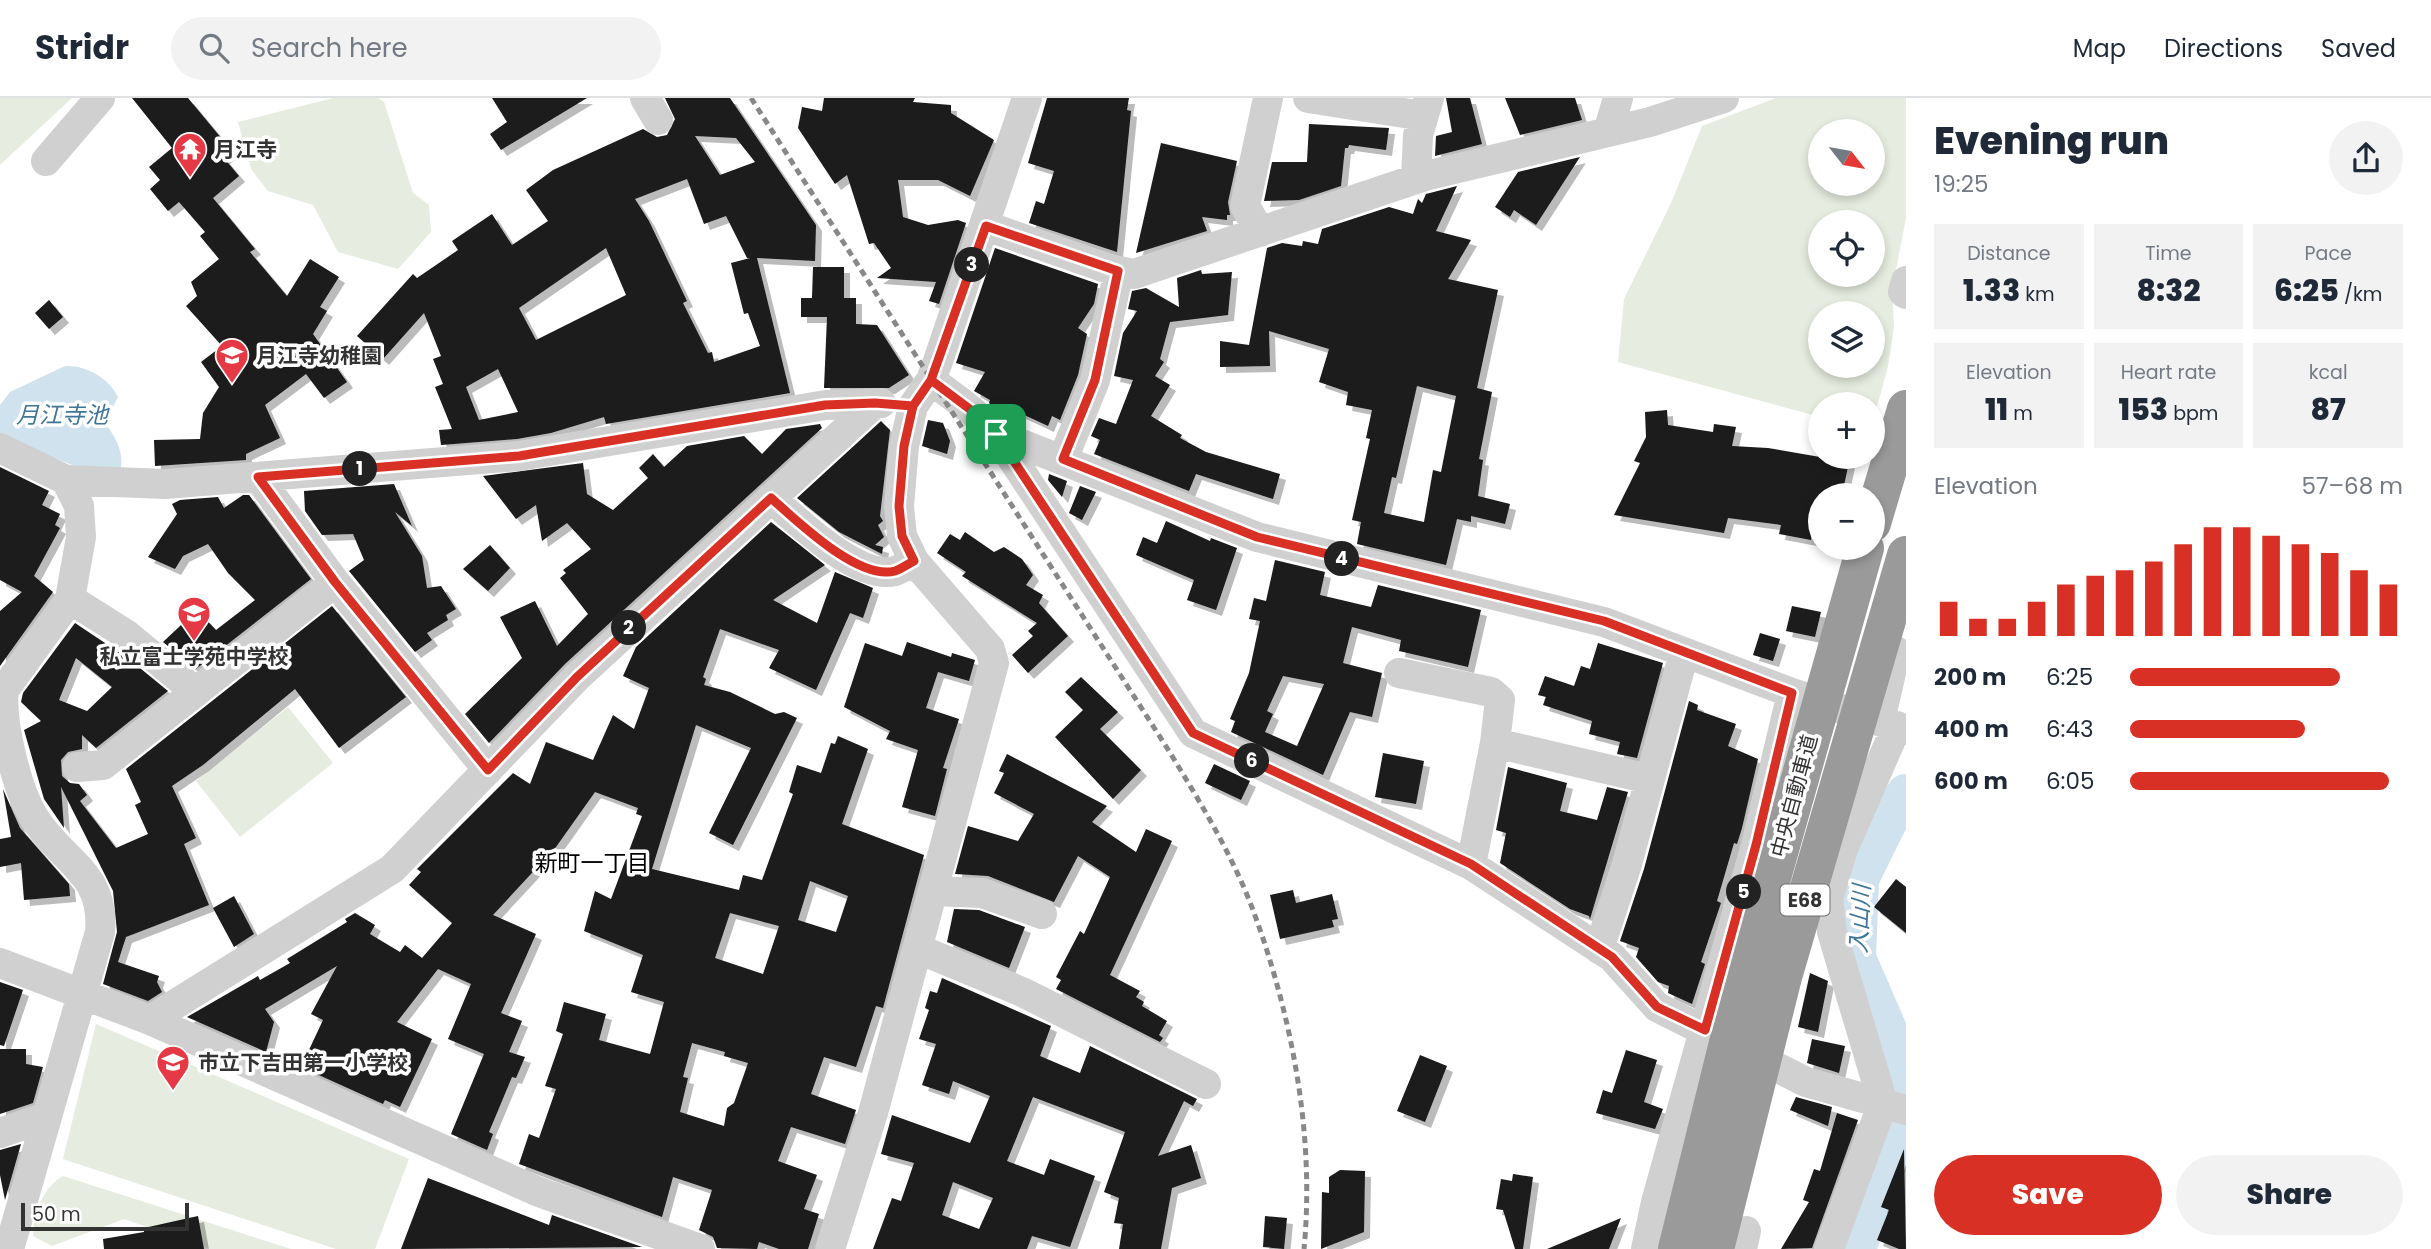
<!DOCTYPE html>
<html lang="en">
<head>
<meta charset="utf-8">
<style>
  :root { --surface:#fff; --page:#f2f2f3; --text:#1f2937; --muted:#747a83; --line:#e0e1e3; --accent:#d93025 }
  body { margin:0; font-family:Poppins,"Noto Sans JP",sans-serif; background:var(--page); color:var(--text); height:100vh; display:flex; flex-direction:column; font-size:26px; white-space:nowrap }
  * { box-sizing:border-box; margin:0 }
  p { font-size:23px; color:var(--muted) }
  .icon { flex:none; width:38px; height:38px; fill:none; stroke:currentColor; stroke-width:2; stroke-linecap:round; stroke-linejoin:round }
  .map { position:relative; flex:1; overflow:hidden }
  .panel { display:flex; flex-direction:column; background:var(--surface); width:525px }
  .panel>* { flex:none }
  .needle { width:46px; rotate:121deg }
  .controls { position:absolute; left:1808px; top:21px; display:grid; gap:14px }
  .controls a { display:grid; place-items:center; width:77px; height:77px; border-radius:50%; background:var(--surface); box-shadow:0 4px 10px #0003; font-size:35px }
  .scale { position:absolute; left:21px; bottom:18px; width:168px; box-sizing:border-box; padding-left:7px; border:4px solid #333; border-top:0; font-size:19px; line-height:24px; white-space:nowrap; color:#333; -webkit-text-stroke:5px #fff; paint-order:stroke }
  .pin { position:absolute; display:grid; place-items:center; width:60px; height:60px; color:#fff; margin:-30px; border-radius:14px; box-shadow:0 4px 10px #0006 }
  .km { position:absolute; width:35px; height:35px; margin:-18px; border-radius:50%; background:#222; color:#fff; font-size:19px; line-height:35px; text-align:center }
  .round { display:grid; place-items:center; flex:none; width:74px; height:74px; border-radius:37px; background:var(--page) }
  .summary { display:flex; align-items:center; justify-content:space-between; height:119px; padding:0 28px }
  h1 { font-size:38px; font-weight:800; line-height:52px }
  .metrics { display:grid; grid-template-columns:repeat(3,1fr); gap:10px; height:119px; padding:7px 28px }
  .metrics div { display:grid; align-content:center; border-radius:0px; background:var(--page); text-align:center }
  .metrics b { font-size:30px; font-weight:800 }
  .metrics small { font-size:19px; font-weight:400 }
  .metrics p { font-size:19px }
  .chart { height:196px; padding:14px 28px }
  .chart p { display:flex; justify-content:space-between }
  .chart svg { width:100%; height:126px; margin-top:7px; stroke:var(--accent); stroke-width:6 }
  .action { display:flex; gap:14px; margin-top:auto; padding:14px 28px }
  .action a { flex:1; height:80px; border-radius:42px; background:var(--accent); color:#fff; font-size:28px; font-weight:800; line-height:80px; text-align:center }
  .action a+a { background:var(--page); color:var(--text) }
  ul { padding:0 28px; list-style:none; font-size:23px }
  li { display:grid; grid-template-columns:112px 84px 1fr; align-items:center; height:52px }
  li i { height:18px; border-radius:9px; background:var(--accent) }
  header { display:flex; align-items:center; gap:42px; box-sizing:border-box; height:98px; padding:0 35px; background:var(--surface); border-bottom:2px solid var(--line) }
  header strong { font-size:33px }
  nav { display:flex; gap:38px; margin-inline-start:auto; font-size:24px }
  .search { width:490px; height:63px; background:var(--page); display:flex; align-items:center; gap:18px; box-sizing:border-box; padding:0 24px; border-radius:38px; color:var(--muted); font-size:26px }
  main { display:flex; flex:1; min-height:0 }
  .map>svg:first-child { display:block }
  .green { fill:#e6ecdf; fill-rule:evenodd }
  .water { fill:#cfe2ee }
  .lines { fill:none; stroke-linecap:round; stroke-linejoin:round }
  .river { stroke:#cfe2ee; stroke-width:40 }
  .building { fill:#1a1a1a; fill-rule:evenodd; filter:url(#shadow) }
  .minor { stroke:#d0d0d0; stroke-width:30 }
  .highway { stroke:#9a9a9a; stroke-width:38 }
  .rail { stroke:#888; stroke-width:5; stroke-dasharray:7 5; stroke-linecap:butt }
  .highway-bridge { stroke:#9a9a9a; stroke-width:38 }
  .route-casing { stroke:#fff; stroke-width:14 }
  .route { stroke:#d93025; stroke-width:9 }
  .labels { text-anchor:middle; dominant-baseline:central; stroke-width:7; stroke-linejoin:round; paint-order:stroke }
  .shield { fill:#fff; stroke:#707070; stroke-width:2 }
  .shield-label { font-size:19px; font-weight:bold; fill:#333 }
  .poi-label { font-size:21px; font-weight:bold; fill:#333; stroke:#fff; text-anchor:start }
  .street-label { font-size:21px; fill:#333; stroke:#fff }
  .water-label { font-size:23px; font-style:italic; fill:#3f7597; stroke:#fff }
  .neighbourhood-label { font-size:23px; fill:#000; stroke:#fff }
</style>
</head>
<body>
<header>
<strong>Stridr</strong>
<div class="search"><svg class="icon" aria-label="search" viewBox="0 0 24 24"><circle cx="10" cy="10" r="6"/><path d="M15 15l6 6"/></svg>Search here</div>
<nav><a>Map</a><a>Directions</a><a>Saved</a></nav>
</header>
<main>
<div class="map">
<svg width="1906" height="1151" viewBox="0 0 1906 1151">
  <defs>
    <filter id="shadow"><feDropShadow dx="6" dy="6" stdDeviation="0" flood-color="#0004"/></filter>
  </defs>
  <rect width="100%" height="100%" fill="#fff"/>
  <path class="green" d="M0 0H72L0 67Z
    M333 0H378L384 4 413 95 429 107 431 134 398 171 338 154 313 107 268 93 251 71 238 24Z
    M1776 0H1906V120L1892 192 1894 229 1888 268 1873 324 1872 306H1820V319L1618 264 1624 201 1672 103 1702 28ZM1820 33H1872V86H1820ZM1820 124H1872V177H1820ZM1820 215H1872V268H1820Z
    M288 609 333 665 240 739 196 683Z
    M96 926 409 1061 375 1151H336L63 1061Z
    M63 1078 291 1151H210L124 1121 52 1148 33 1138C34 1115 43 1089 63 1078Z"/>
  <path class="water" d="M65 268C86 267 109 280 118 299L105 325C116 340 125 355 120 374L72 367 0 338V307L10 294Z"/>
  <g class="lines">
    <path class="river" d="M1856 1151 1890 1056 1902 1008 1895 950 1856 860 1859 781 1887 724 1906 696"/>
  </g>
  <path class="building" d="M132 0H188L232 53 224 60 239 78 213 100 255 151 250 154 287 198 310 161 339 179 320 209 327 213 313 236 347 284 324 300 306 276 265 307 280 340 246 356V362L155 368 154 342 200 341 203 315 219 289 201 264 222 248 186 208 197 198 191 184 219 161 200 138 205 134 179 104 168 113 150 91 160 82 149 69 172 50Z
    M492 0H587L501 52 490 36 507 24Z
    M665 0H730L816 127 815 163 757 160 790 295 606 326 604 319 551 335 517 341 441 347 439 332 452 331 435 289 443 286 433 261 441 258 424 215 383 261 357 238 413 176 417 180 458 152 452 143 492 116 512 147 548 123 526 92 553 72 643 31 657 39 667 37 675 21ZM695 38 736 40 755 64 720 77ZM687 81 704 126 726 118 747 160H750L731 165 744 216 748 215 760 248 714 264 712 254 708 255 683 205 687 203 649 123 635 101ZM606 150 626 197 536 242 519 210ZM498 271 518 314 479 322 466 289Z
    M824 0H915L913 4 951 7V15L994 42 970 98 938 82H898L903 119 928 127 958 122 966 125 939 206 929 203 936 184 877 180 891 170 874 145 869 146 847 77 835 86 798 30 802 9 822 13Z
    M1047 0H1129L1127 12 1131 13 1117 154 1029 125 1036 103 1044 106 1054 73 1028 65Z
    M1446 0H1470L1482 46 1435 58 1436 38 1452 34Z
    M1505 0H1575L1582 22 1520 37Z
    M1309 26 1389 30 1386 52 1349 47 1348 50H1345L1341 88 1299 102 1264 103 1272 64H1307Z
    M1161 45 1237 63 1228 104 1230 117H1227V122L1202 119 1207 133 1136 155Z
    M1580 59 1536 127 1514 112 1510 119 1495 109 1518 74Z
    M1457 88 1436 133 1471 142 1448 181 1498 192 1477 290 1492 294 1479 361 1483 362 1478 398 1510 406 1505 426 1471 418V424L1457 421 1446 467 1357 446 1361 424 1352 422 1370 341 1366 340 1372 312 1346 307 1348 294 1319 284 1329 251 1269 233 1270 268 1220 269V243L1249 247 1267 150 1282 145 1302 148 1303 143 1318 146 1322 131 1389 109 1413 116 1418 101 1422 105 1426 96ZM1417 288 1456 298 1441 374 1433 372 1424 424 1384 415 1392 379 1396 380Z
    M995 150 1098 186 1094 206 1078 230 1087 236 1078 277 1060 322 1052 318 1048 328 1020 315 1015 325 1005 320 989 305 990 302 974 293 985 274 956 265Z
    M813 169H844V200H856V226L877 227 909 277 889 290H824L827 219H801V200H812Z
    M1201 172 1202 176 1232 174 1228 217 1170 224 1160 261 1164 264 1155 278 1170 287 1151 318 1182 337 1180 340 1206 354 1280 376 1273 401 1196 376 1189 393 1094 356 1100 342 1091 338 1099 320 1116 326 1133 282 1114 278 1123 235 1137 213 1128 211 1132 193 1146 190 1179 209 1177 180Z
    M49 202 63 219 49 231 35 215Z
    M1667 312 1668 327 1713 334 1714 326 1736 329 1732 348 1768 350 1849 364 1842 397H1820V433L1812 431 1811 442 1779 436 1781 427 1728 420 1724 435 1614 417 1640 365 1634 363 1646 339 1645 314Z
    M928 322 943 325 950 343 947 356 922 348Z
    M881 323 890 332 880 418 883 423 878 427 884 439 875 447 883 449 882 456 839 434 797 400Z
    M820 326 822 330 565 566 489 645 465 616 522 560 500 519 535 503 557 548 588 516 560 480 566 475 563 472 591 451 567 425 542 443 536 407 516 421 483 378 583 365 587 396 613 412 648 380 639 370 653 356 664 369 687 348 744 338 762 356 786 331Z
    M0 369 49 393 42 407 60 416 55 427 60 430 34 478 53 494 0 568V513L22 494 0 482Z
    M1049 376 1067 383 1062 399 1048 382Z
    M394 386 412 428 395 414 422 458 427 490 441 488 456 511 446 517 448 522 427 535 432 542 415 554 349 473 364 462 353 436 322 437 305 413 304 393Z
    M1080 388 1096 394 1082 422 1069 415Z
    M243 397H249L311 481 196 571 163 544 197 512 216 532 255 502 228 475 208 446 183 458 175 471 148 459 177 416 172 406 180 402 218 399 224 410Z
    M1166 423 1210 443 1211 440 1237 450 1216 512 1187 502 1194 482 1136 457 1143 439 1157 445Z
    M771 424 825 467 773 502 817 525 835 474 873 490 863 520 850 515 816 592 769 570 779 552 720 531 703 579 706 581 704 587 730 594 775 616 784 614 797 620 733 747 709 735 751 650 696 627 652 771 739 792 743 777 762 782 793 696 789 694 797 667 821 675 831 645 835 646 838 638 868 651 842 726 924 757 883 910 876 908 856 969 824 959 811 996 856 1012 845 1046 791 1029 778 1063 817 1077 804 1111 819 1116 808 1151H779L759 1144 757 1151 717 1150 713 1139 699 1132 712 1092 673 1079 662 1119 519 1066 529 1036 539 1040 556 991 545 988 563 936 556 933 564 904 606 916 599 942 650 956 664 904 631 894 643 857 584 833 595 793 611 801 642 718 636 716 638 710 595 694 556 749 493 817 536 836 501 915 522 923 509 954 525 959 516 980 512 979 489 1034 493 1036 487 1052 451 1036 484 956 448 941 471 886 438 871 397 924 432 941 400 1009 385 1002 383 1006 301 969 323 922 311 916 337 868 265 911 274 924 266 954 187 919 258 878 260 882 290 865 287 861 347 824 345 821 355 815 375 827 370 836 400 854 405 847 422 860 452 825 409 787 421 774 417 771 513 675 530 686 546 644 593 662 613 617 634 631 649 590 623 578 636 549ZM810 783 848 798 836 834 798 822ZM730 815 779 828 763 876 715 860ZM692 945 725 954 724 958 748 965 734 1005 727 1010 724 1028 680 1014 688 980 683 979Z
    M965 434 994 454 1004 449 1022 461 1033 477 1026 487 1043 497 1039 505 1068 538 1028 575 1012 557 1033 538 1028 533 1037 525 962 478 966 474 937 455 950 436 960 442Z
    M490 447 510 470 488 493 463 471Z
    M1275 462 1325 474 1320 497 1371 509 1378 487 1481 512 1468 569 1399 553 1401 542 1352 529 1343 565 1382 575 1372 619 1350 614 1323 677 1231 634 1235 623 1230 621 1249 575 1260 523 1249 521 1254 500 1266 503ZM1283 578 1324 586 1297 648 1265 634 1273 616 1267 613Z
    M332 508 406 599 339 650 295 591 203 667 172 688 196 740 184 746 209 807 126 839 118 864 159 878 157 884 162 894 148 903 103 886 117 834 113 793 61 689 64 730 44 701 24 632 41 623 21 604 23 595 75 525 129 561 168 593 96 650 82 637V651L68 654 61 662 62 678 70 685 79 686 87 697 80 703 116 750 148 736 135 707 141 704 126 671ZM76 560 112 589 87 613 59 602Z
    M1792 508 1821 514 1815 539 1786 533Z
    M1760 535 1780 541 1773 563 1753 557Z
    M907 544 951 559 952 555 975 562 969 583 938 574 926 610 959 621 943 670 947 671 935 718 902 709 918 652 886 641 890 633 844 609 865 545 902 558Z
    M1598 545 1663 565 1637 660 1617 656 1620 644 1589 636 1592 623 1543 607 1546 599 1538 597 1545 578 1574 588 1581 568 1590 571Z
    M1081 579 1118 614 1100 631 1141 672 1113 701 1055 639 1083 612 1065 594Z
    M1689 603 1698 607 1697 612 1736 626 1728 648 1758 661 1742 730 1737 746 1734 745 1717 803 1721 805 1701 864 1705 866 1692 906 1668 895 1669 888 1658 884 1636 859 1639 850 1620 843 1644 771Z
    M1383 655 1424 663 1416 706 1375 699Z
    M1007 656 1107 708 1092 724 1136 754 1146 731 1172 743 1110 877 1140 893 1136 899 1144 904 1142 908 1167 923 1159 937 1163 940 1160 944 1056 891 1061 882 1056 879 1080 833 1084 836 1110 779 1078 758 1054 804 988 778 955 776 968 728 1018 743 1034 716 994 695 1004 675 999 673Z
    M1214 666 1250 683 1241 702 1205 685Z
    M1508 669 1567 685 1560 713 1597 722 1607 689 1628 694 1590 821 1589 818 1570 811 1500 765 1506 735 1496 732Z
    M3 691 20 730 69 786 70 798 24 802 21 765 0 769V741L11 739Z
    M1896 781 1906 789V835L1874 809Z
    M1293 792 1296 805 1332 796 1338 821 1332 822 1334 829 1280 841 1270 797Z
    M234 798 254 836 234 849 213 810Z
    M954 811 979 812 1025 829 1009 870 947 844Z
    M1810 875 1828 883 1818 934 1798 929Z
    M942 880 1051 928 1040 958 1080 975 1090 948 1197 1001 1193 1008 1184 1003 1158 1058 1191 1047 1201 1080 1172 1090 1161 1151H1119L1123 1126 1114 1125 1119 1100 1104 1094 1125 1034 1033 999 1007 1063 1044 1077 1050 1061 1095 1078 1070 1149 1032 1138 1027 1151H873L892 1100 901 1103 914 1065 881 1056 892 1017 970 1045 990 998 953 983 949 996 922 987 936 946 919 941 929 912 925 910 930 893 937 895ZM953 1084 993 1100 979 1131 942 1117Z
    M0 884 23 892 4 948 0 947Z
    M1812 941 1845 948 1839 975 1807 965Z
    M0 951H26V966L43 969 33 1005 0 1016Z
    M1626 952 1657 962 1644 1004 1663 1011 1655 1031 1596 1015 1603 992 1612 995Z
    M1420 957 1447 968 1425 1024 1397 1013Z
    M1796 999 1832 1009 1828 1028 1790 1012Z
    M1837 1015 1858 1022 1812 1150 1781 1151 1809 1104 1803 1102 1814 1071 1820 1073Z
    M21 1046 5 1102 0 1077V1052Z
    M1904 1051 1906 1151H1899L1877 1142 1889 1112 1881 1109Z
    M1340 1072 1365 1073 1364 1134 1321 1151 1322 1094 1329 1095V1079Z
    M1513 1076 1533 1079 1523 1151H1515L1503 1112 1496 1111 1501 1081 1512 1083Z
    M428 1080 549 1127 552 1117 642 1149 401 1151Z
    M198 1118 204 1151H104L103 1141 144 1134V1130Z
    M1265 1118 1287 1120 1284 1151 1263 1149Z
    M1621 1120 1609 1151H1547Z"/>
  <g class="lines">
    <path class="minor" d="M645 0 658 22
      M1308 0 1423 18
      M1608 34 1618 0
      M46 63 100 0
      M1416 81 1418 37 1429 0
      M986 128 1109 171 1134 176 1425 78 1650 24 1724 0
      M1260 134 1245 108 1268 0
      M1906 183 1903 194 1906 196
      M931 282 971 312 996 336 1193 635 1471 767 1612 859 1657 909 1806 984 1906 1012
      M996 336 1257 439 1604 524 1792 595 1906 632
      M0 350 66 382 165 386 519 358 826 307 881 305
      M1063 361 1095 282 1119 173
      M258 379 335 484 488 672
      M771 400C796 422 858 483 895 473 901 471 908 466 914 463
      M70 501 127 537 196 594
      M1399 575 1491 594 1500 602 1495 645 1471 767
      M1880 623 1896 553
      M1495 645 1649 681
      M77 669 103 667 335 484
      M933 793 982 795 1042 816
      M1599 851 1627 766 1684 555
      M916 854 928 855 1022 894 1206 986
      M0 865 150 922 539 1094 700 1151
      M150 922 392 771 577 579 875 305
      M0 1035 46 1019
      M9 1151 100 834C105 774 63 765 35 721 17 693 0 624 4 592L70 501 81 439 79 408 66 382
      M830 1151 873 1015 994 565 990 551 914 463 902 438 899 408 904 348 913 308 931 282 937 266 1027 0
      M1646 1151 1656 1104 1756 747 1792 595
      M1742 1151 1746 1133
      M1829 1151 1883 1005 1832 834 1828 800 1843 751 1897 628"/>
    <path class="highway" d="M1872 425 1906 311"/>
    <path class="rail" d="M751 0 1169 653C1200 704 1232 756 1253 812 1292 918 1315 1038 1304 1151"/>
    <path class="highway-bridge" d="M1677 1151 1746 872 1865 450
      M1715 1151 1783 879 1906 457"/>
  </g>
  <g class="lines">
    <defs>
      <path id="route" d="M996 336 971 312 931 282 913 308 875 305 825 307 519 358 258 379 335 484 488 672 577 579 771 400C796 422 858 483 895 473 901 471 908 466 914 463L902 438 899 408 904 348 913 308 931 282 986 128 1118 173 1095 282 1063 361 1257 439 1604 523 1792 595 1756 747 1705 932 1657 909 1612 859 1471 766 1193 635 996 336"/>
    </defs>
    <use href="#route" class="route-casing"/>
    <use href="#route" class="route"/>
  </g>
  <defs>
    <symbol id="temple-pin" viewBox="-11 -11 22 30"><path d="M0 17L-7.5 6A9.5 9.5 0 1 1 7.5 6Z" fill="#e63946" stroke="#fff"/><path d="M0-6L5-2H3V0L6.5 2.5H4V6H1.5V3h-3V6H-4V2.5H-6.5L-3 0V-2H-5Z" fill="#fff"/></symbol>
    <symbol id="school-pin" viewBox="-11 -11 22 30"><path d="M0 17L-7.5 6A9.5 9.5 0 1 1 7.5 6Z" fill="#e63946" stroke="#fff"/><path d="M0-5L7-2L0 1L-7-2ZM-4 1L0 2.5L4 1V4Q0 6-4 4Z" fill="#fff"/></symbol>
  </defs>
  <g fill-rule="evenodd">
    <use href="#temple-pin" x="171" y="32" width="38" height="52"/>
    <use href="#school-pin" x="213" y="238" width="38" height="52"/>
    <use href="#school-pin" x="175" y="496" width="38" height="52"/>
    <use href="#school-pin" x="154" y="945" width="38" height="52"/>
  </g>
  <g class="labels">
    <rect class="shield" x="1780.5" y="786.5" width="49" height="31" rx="5"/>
    <g class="shield-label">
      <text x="1805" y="802">E68</text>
    </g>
    <g class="poi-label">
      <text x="214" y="51">月江寺</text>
      <text x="256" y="257">月江寺幼稚園</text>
      <text x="194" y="558" text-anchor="middle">私立富士学苑中学校</text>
      <text x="198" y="964">市立下吉田第一小学校</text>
    </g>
    <g class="street-label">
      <text transform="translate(1794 698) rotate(-75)">中央自動車道</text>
    </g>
    <g class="water-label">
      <text x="62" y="317">月江寺池</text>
      <text transform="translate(1860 821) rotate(-87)">入山川</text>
    </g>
    <g class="neighbourhood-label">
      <text x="592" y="765">新町一丁目</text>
    </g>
  </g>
</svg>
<div class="controls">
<a><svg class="needle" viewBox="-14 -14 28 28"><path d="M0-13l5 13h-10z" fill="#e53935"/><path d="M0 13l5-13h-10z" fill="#747a83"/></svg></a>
<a><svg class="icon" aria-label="locate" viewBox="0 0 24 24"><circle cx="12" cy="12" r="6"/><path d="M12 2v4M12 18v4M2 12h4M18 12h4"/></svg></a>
<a><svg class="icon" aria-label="layers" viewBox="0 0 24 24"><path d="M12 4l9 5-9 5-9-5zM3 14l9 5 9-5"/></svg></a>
<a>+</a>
<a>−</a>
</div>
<div class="scale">50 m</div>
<div class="pin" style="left:996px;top:336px;background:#1e9e55"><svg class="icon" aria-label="arrive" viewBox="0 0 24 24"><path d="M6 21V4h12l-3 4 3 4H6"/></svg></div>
<b class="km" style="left:360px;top:371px">1</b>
<b class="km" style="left:629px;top:530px">2</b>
<b class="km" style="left:972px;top:167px">3</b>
<b class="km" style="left:1342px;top:461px">4</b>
<b class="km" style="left:1744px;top:794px">5</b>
<b class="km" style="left:1252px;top:663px">6</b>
</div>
<section class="panel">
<div class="summary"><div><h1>Evening run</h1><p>19:25</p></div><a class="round"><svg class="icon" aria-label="share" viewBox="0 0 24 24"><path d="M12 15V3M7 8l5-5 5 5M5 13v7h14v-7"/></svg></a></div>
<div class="metrics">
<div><p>Distance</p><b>1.33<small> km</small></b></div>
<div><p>Time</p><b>8:32</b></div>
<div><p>Pace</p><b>6:25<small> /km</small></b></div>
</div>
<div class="metrics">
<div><p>Elevation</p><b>11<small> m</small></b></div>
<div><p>Heart rate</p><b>153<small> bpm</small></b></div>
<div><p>kcal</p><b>87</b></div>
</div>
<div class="chart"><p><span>Elevation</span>57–68 m</p>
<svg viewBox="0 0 160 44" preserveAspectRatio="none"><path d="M5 44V32M15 44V38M25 44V38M35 44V32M45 44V26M55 44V23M65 44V21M75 44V18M85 44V12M95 44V6M105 44V6M115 44V9M125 44V12M135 44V15M145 44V21M155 44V26"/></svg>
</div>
<ul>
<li><b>200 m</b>6:25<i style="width:77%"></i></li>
<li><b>400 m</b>6:43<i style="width:64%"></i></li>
<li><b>600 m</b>6:05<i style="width:95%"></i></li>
</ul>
<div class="action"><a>Save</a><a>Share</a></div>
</section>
</main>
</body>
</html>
